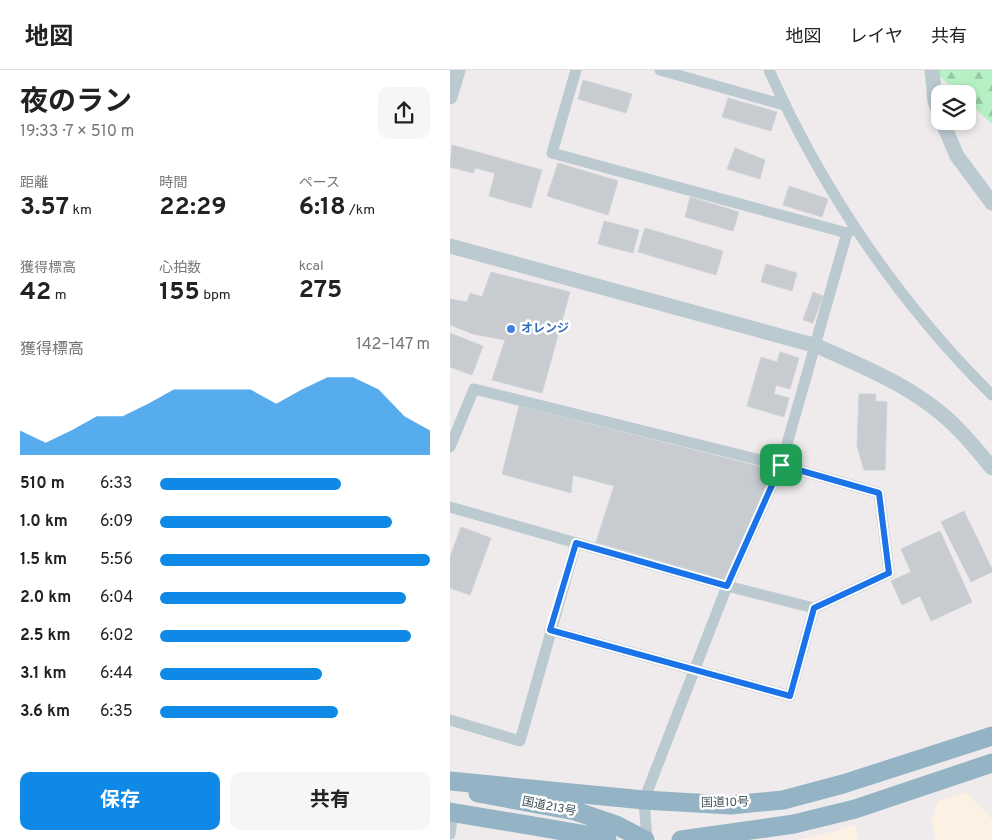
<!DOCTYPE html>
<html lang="ja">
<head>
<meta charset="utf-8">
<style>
  :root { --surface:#fff; --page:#f6f6f6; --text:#222; --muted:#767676; --line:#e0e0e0; --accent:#0f89e6 }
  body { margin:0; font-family:Overpass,"Noto Sans JP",sans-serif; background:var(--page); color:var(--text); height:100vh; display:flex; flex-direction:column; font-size:19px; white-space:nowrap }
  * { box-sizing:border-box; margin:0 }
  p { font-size:16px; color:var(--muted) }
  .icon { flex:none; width:28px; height:28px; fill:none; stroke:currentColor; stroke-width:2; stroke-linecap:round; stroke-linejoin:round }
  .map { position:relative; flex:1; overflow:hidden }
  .sheet { display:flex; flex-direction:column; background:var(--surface); width:450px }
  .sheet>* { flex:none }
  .controls { position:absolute; left:481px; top:15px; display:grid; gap:10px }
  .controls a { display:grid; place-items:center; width:45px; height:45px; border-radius:10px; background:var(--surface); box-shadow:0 2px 8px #0003; font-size:25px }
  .pin { position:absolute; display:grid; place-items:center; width:42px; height:42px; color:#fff; margin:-21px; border-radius:10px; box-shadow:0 2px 8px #0006 }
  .round { display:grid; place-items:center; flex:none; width:52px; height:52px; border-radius:10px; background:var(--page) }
  .overview { display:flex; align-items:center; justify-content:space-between; height:85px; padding:0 20px }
  h1 { font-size:28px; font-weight:700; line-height:38px }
  .metrics { display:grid; grid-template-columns:repeat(3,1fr); gap:8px; height:85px; padding:5px 20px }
  .metrics div { display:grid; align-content:center }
  .metrics b { font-size:25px; font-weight:700 }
  .metrics small { font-size:14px; font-weight:400 }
  .metrics p { font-size:14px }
  .chart { height:140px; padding:10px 20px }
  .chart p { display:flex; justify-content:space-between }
  .chart svg { width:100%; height:90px; margin-top:5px; fill:var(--accent); opacity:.7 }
  .primary-button { display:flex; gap:10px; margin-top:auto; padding:10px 20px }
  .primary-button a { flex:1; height:58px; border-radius:10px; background:var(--accent); color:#fff; font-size:20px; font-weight:700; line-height:58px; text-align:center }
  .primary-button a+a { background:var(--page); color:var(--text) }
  ul { padding:0 20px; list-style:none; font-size:16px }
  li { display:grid; grid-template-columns:80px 60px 1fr; align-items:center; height:38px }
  li i { height:12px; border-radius:6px; background:var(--accent) }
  header { display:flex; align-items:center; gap:30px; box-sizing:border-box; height:70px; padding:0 25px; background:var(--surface); border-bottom:1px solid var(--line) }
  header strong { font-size:24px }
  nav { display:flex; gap:28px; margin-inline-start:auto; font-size:18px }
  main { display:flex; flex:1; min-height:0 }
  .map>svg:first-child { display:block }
  .commercial { fill:#fcf1e2 }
  .forest { fill:url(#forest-firs) }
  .building { fill:#c8ccd1; stroke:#cfd3d8 }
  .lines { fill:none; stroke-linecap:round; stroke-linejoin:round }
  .minor { stroke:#bbc9d0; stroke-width:11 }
  .tertiary { stroke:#bbc9d0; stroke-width:15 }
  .trunk { stroke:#94b4c6; stroke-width:19 }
  .route-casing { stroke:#fff; stroke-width:10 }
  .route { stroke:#1a73e8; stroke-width:6 }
  .shop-dot { fill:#3f7fe0; stroke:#fff; stroke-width:2 }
  .labels { text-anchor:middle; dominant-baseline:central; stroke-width:5; stroke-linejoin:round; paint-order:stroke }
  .shop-label { font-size:12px; font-weight:bold; fill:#366cbe; stroke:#fff; text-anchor:start }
  .street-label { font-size:12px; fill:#43525a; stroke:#fff }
</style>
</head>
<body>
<header>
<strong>地図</strong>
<nav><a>地図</a><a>レイヤ</a><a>共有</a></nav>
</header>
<main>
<section class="sheet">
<div class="overview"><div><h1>夜のラン</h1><p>19:33 · 7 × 510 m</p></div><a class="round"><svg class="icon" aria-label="share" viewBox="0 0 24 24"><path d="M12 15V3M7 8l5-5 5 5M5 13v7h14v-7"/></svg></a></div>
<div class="metrics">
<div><p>距離</p><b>3.57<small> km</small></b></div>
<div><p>時間</p><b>22:29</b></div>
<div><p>ペース</p><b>6:18<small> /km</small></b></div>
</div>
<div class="metrics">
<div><p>獲得標高</p><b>42<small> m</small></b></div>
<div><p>心拍数</p><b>155<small> bpm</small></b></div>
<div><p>kcal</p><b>275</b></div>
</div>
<div class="chart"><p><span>獲得標高</span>142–147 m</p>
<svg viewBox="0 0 160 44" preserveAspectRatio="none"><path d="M0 44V32L10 38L20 32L30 25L40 25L50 19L60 12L70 12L80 12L90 12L100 19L110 12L120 6L130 6L140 12L150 25L160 32V44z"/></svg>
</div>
<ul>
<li><b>510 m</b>6:33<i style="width:67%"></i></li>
<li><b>1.0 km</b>6:09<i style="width:86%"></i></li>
<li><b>1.5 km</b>5:56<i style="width:100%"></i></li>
<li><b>2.0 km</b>6:04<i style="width:91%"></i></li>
<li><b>2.5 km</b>6:02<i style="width:93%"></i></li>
<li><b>3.1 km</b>6:44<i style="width:60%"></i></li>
<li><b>3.6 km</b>6:35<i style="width:66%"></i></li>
</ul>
<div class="primary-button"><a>保存</a><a>共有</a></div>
</section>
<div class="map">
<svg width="542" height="770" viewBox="0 0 542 770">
  <defs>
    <pattern id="forest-firs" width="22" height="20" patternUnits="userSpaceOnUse" patternTransform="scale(1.25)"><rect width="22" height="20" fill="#b6f1c5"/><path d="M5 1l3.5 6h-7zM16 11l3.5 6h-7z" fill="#96c6a3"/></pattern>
  </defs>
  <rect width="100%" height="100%" fill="#efebec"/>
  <path class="commercial" d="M517 722 542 749V770H485L482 750 488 731Z
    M405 755 408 770H347L374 764Z"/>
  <path class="forest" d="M483 0H542V54L518 32V24H509Z"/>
  <path class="building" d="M133 10 182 24 176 43 128 29Z
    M278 28 327 42 321 61 272 47Z
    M2 75 92 100 81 138 39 126 45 103 25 98 23 103 0 97Z
    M285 78 315 90 310 109 277 99Z
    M108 93 168 111 158 145 97 126Z
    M339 116 378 129 372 147 333 135Z
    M240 127 289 142 283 161 235 147Z
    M154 151 189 160 183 183 148 174Z
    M195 158 273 181 266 205 188 182Z
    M316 194 347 203 342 221 311 212Z
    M41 202 120 222 92 323 42 310 55 270 23 264 0 255V229L17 232 20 223 32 227Z
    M363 222 373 226 363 253 353 250Z
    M0 263 33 276 22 305 0 297Z
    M330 282 349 288 340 319 326 315 324 324 339 328 334 347 297 336 311 287 327 292Z
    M409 324H426L425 331 437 332 435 400H414L407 376Z
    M69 336 324 400 276 510 146 472 164 416 123 405 121 423 52 404Z
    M514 441 542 499V502L521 512 491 452Z
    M11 457 41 468 20 525 0 518V487Z
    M490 461 522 532 481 551 470 526 452 535 441 511 461 502 451 479Z"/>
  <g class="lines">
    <path class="minor" d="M126 0 102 83 397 163 405 159
      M210 0 334 35
      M319 0C372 120 449 233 542 325
      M0 377 24 319 331 395 429 423 439 503 364 538 277 516 0 437
      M100 560 340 626 364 538
      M0 650 70 671 126 473
      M0 764 3 742
      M197 770 194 730 277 516 331 395 397 163"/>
    <path class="tertiary" d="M482 0 485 31 490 45
      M0 27 8 0
      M492 51 507 86 542 133
      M0 176 367 276C417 298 471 320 509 360 521 372 531 385 542 398"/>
    <path class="trunk" d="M0 711 194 730 281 735 333 730 393 714 542 666
      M28 723 125 741 166 755 195 770
      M0 742 137 765 157 770
      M231 770 344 754 405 739 542 693"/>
  </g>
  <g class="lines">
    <defs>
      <path id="route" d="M331 395 429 423 439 503 364 538 340 626 100 560 126 473 277 516Z"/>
    </defs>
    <use href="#route" class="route-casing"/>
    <use href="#route" class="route"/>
  </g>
  <circle class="shop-dot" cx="61" cy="259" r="5"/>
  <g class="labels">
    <g class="shop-label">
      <text x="71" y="259">オレンジ</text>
    </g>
    <g class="street-label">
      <text transform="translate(275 733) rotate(-1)">国道10号</text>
      <text transform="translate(99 737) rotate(11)">国道213号</text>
    </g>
  </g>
</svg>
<div class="controls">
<a><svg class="icon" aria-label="layers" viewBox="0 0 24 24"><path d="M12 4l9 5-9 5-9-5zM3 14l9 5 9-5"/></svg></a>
</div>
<div class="pin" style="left:331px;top:395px;background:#1e9e55"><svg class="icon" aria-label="arrive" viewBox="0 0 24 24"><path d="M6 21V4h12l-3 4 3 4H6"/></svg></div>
</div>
</main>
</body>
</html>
